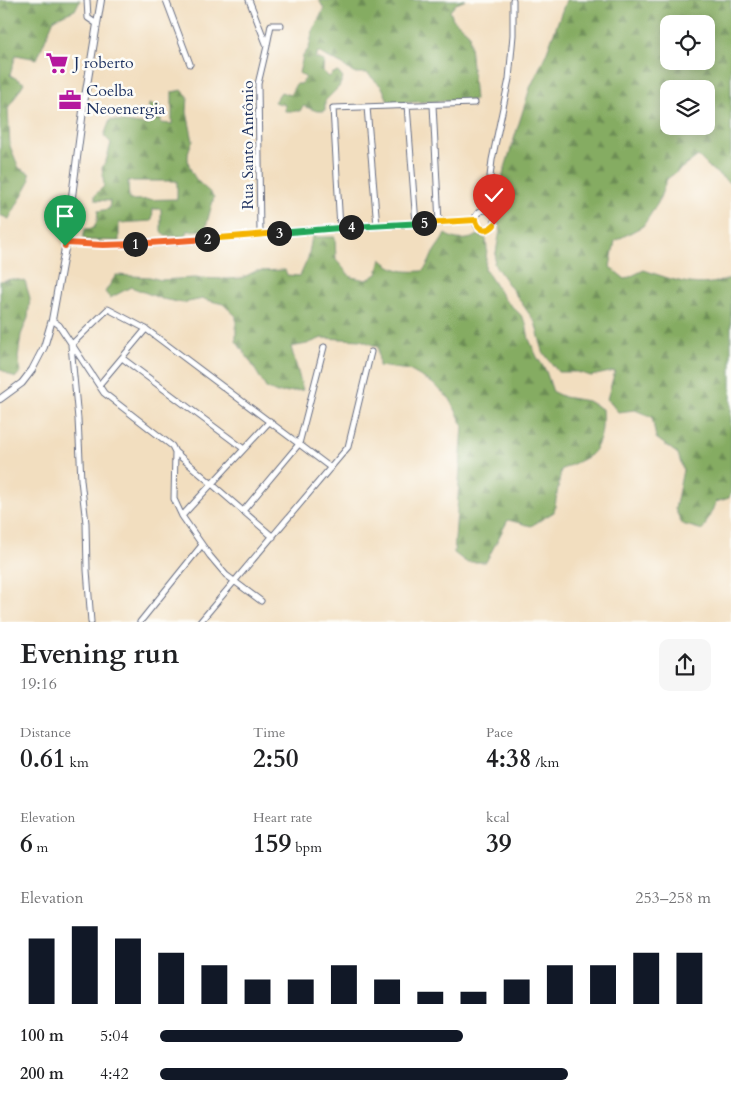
<!DOCTYPE html>
<html lang="en">
<head>
<meta charset="utf-8">
<style>
  :root { --surface:#fff; --page:#f6f6f6; --text:#202124; --muted:#757577; --accent:#111827 }
  body { margin:0; font-family:Cardo,serif; background:var(--page); color:var(--text); height:100vh; display:flex; flex-direction:column; font-size:19px; white-space:nowrap }
  * { box-sizing:border-box; margin:0 }
  p { font-size:16px; color:var(--muted) }
  .icon { flex:none; width:28px; height:28px; fill:none; stroke:currentColor; stroke-width:2; stroke-linecap:round; stroke-linejoin:round }
  .map { position:relative; height:622px; overflow:hidden }
  .side { display:flex; flex-direction:column; background:var(--surface); flex:1 }
  .side>* { flex:none }
  .controls { position:absolute; left:660px; top:15px; display:grid; gap:10px }
  .controls a { display:grid; place-items:center; width:55px; height:55px; border-radius:10px; background:var(--surface); box-shadow:0 2px 12px #0003; font-size:25px }
  .pin { position:absolute; display:grid; place-items:center; width:42px; height:42px; color:#fff; margin:-51px -21px; border-radius:50% 50% 50% 0; rotate:-45deg; box-shadow:0 0 5px #0007 }
  .pin .icon { rotate:45deg }
  .km { position:absolute; width:25px; height:25px; margin:-12px; border-radius:50%; background:#222; color:#fff; font-size:14px; line-height:25px; text-align:center }
  .round { display:grid; place-items:center; flex:none; width:52px; height:52px; border-radius:10px; background:var(--page) }
  .head { display:flex; align-items:center; justify-content:space-between; height:85px; padding:0 20px }
  h1 { font-size:28px; font-weight:800; line-height:38px }
  .metrics { display:grid; grid-template-columns:repeat(3,1fr); gap:8px; height:85px; padding:5px 20px }
  .metrics div { display:grid; align-content:center }
  .metrics b { font-size:25px; font-weight:800 }
  .metrics small { font-size:14px; font-weight:400 }
  .metrics p { font-size:14px }
  .chart { height:140px; padding:10px 20px }
  .chart p { display:flex; justify-content:space-between }
  .chart svg { width:100%; height:90px; margin-top:5px; stroke:var(--accent); stroke-width:6 }
  ul { padding:0 20px; list-style:none; font-size:16px }
  li { display:grid; grid-template-columns:80px 60px 1fr; align-items:center; height:38px }
  li i { height:12px; border-radius:6px; background:var(--accent) }
  .map>svg:first-child { display:block }
  .forest { fill:url(#forest-firs); stroke:#506e60; fill-rule:evenodd }
  .lines { fill:none; stroke-linecap:round; stroke-linejoin:round }
  .minor-casing { stroke:#666c80; stroke-width:7 }
  .major-casing { stroke:#666c80; stroke-width:8 }
  .minor { stroke:#fff; stroke-width:5 }
  .major { stroke:#fff; stroke-width:6 }
  .split-1-casing { stroke:#fff; stroke-width:10 }
  .split-2-casing { stroke:#fff; stroke-width:10 }
  .split-3-casing { stroke:#fff; stroke-width:10 }
  .split-4-casing { stroke:#fff; stroke-width:10 }
  .split-5-casing { stroke:#fff; stroke-width:10 }
  .split-6-casing { stroke:#fff; stroke-width:10 }
  .split-1 { stroke:#f0652b; stroke-width:6 }
  .split-2 { stroke:#f0652b; stroke-width:6 }
  .split-3 { stroke:#f5b400; stroke-width:6 }
  .split-4 { stroke:#22a559; stroke-width:6 }
  .split-5 { stroke:#22a559; stroke-width:6 }
  .split-6 { stroke:#f5b400; stroke-width:6 }
  .labels { text-anchor:middle; dominant-baseline:central; stroke-width:5; stroke-linejoin:round; paint-order:stroke }
  .poi-label { font-size:16px; fill:#1b2f5e; stroke:#fdfcf7; text-anchor:start }
  .street-label { font-size:16px; fill:#1b2f5e; stroke:#fdfcf7 }
</style>
</head>
<body>
<div class="map">
<svg width="731" height="622" viewBox="0 0 731 622">
  <defs>
    <pattern id="forest-firs" width="22" height="20" patternUnits="userSpaceOnUse" patternTransform="scale(1.25)"><rect width="22" height="20" fill="#85ac62"/><path d="M5 1l3.5 6h-7zM16 11l3.5 6h-7z" fill="#6c8c54"/></pattern>
  </defs>
  <rect width="100%" height="100%" fill="#fdfcf7"/>
  <filter id="ink" filterUnits="userSpaceOnUse"><feTurbulence type="fractalNoise" baseFrequency=".02" numOctaves="2"/><feDisplacementMap in="SourceGraphic" scale="10" xChannelSelector="R" yChannelSelector="G"/><feConvolveMatrix kernelMatrix="1 2 1 2 8 2 1 2 1" color-interpolation-filters="sRGB"/></filter>
  <filter id="wash" filterUnits="userSpaceOnUse"><feTurbulence type="fractalNoise" baseFrequency=".0096" numOctaves="4" result="noise"/><feDisplacementMap in="SourceGraphic" scale="20" xChannelSelector="R" yChannelSelector="G"/><feGaussianBlur stdDeviation="1.12" result="paint"/><feColorMatrix in="noise" values="0 0 0 0 0 0 0 0 0 0 0 0 0 0 0 0 0 1.4 0 .05"/><feComposite in="paint" operator="in"/></filter>
  <g filter="url(#wash)">
    <rect width="100%" height="100%" fill="#f2debf"/>
    <path class="forest" d="M0 0H80L75 10 54 19 37 59 16 55 10 75 24 83 8 108 10 146 19 168 29 173 30 181 9 219 0 215Z
      M319 0H466L456 4 450 11 453 19 469 33 475 100 389 103 382 87 367 73H353L343 65 318 52 315 58 324 61 323 71 329 77 333 73 338 72 343 78 339 87 325 101V111H317L303 106 300 111H285V105L274 102 281 92 290 95 296 84H301L306 78 299 73 303 56 309 48 313 30 324 9Z
      M566 0H731V184L711 169 698 156 667 179 658 203 643 226 615 241 610 267 625 279 644 270C676 281 698 290 731 278V492L729 498 716 502 703 530 682 524 675 509 683 470 678 454 656 438 652 417 635 410 618 412 607 399 615 371 591 376 577 372H558L543 352 535 322 494 264 500 230 496 210 497 198 504 171 530 88 546 54ZM669 24H706V61H669ZM669 89H706V126H669Z
      M182 90 188 96 187 112 193 141C185 154 187 166 196 179 201 186 209 190 214 197L205 230 187 231 185 236H165L161 231V209H153L152 221 119 223V241L88 240 83 238 85 229 94 228 97 221 98 211 109 209 110 201 95 200V195L104 186 102 168 106 161 111 143 104 136 110 120 148 125 149 104 161 106V123L172 124V92ZM128 181H177V199L129 200Z
      M445 234C455 241 468 241 478 235L486 239 487 249 485 269 505 300 520 314 526 323 529 339 537 357 546 371 553 392 564 397 588 401 602 409C603 425 603 443 590 455 582 461 569 465 561 470L554 512 531 526 508 520 486 562H466L454 553 463 425 450 399 432 383 409 370 379 366 378 347 361 340 322 338 307 344 291 347 303 390 277 393 266 388 250 361 236 341V316L223 304 203 299 183 303 162 299 131 287 110 298 105 292 116 275 150 277 161 280 194 278 228 279 242 278 256 271 285 270 287 275 300 276 308 258 312 237H335L336 260 351 277 367 280 377 274 381 259C394 271 404 272 422 271 429 265 429 261 433 253 437 246 442 241 445 234Z
      M12 279 25 281 30 298 28 318 21 335 18 358 21 371 15 378 0 369V281Z"/>
  </g>
  <g filter="url(#ink)">
    <g class="lines">
      <defs>
        <path id="minor" d="M87 0 88 18 97 24
          M166 0 190 64
          M249 0 267 46 258 84 260 234
          M267 45 271 25H281
          M407 105 416 224
          M433 105 439 223
          M367 107 377 226
          M486 210 492 160 509 79 513 35V0
          M475 220a10 10 0 1 1 20 0a10 10 0 1 1-20 0Z
          M340 228 333 108 475 103
          M66 243C148 248 230 237 312 230 367 225 421 224 476 220
          M52 320 59 325 104 393 172 446 175 452 174 499 182 516 210 556 226 575 261 601
          M122 358 244 449
          M99 385 146 329
          M175 452 273 537
          M243 511 299 444 324 347
          M182 516 270 421
          M91 622 87 570 86 523 81 480 78 419 71 345 108 309 146 329 331 468
          M140 622 202 545
          M200 622 348 447 371 352"/>
        <path id="major" d="M0 399 22 383 32 370 44 347 52 320 66 243 84 103 101 0"/>
      </defs>
      <use href="#minor" class="minor-casing"/>
      <use href="#major" class="major-casing"/>
      <use href="#minor" class="minor"/>
      <use href="#major" class="major"/>
    </g>
  </g>
  <g class="lines" filter="url(#ink)">
    <defs>
      <path id="split-1" d="M65 246 66 243 103 245 135 244"/>
      <path id="split-2" d="M135 244 207 239"/>
      <path id="split-3" d="M207 239 279 233"/>
      <path id="split-4" d="M279 233 351 227"/>
      <path id="split-5" d="M351 227 424 223"/>
      <path id="split-6" d="M424 223 476 220C478 230 487 233 494 225"/>
    </defs>
    <use href="#split-1" class="split-1-casing"/>
    <use href="#split-2" class="split-2-casing"/>
    <use href="#split-3" class="split-3-casing"/>
    <use href="#split-4" class="split-4-casing"/>
    <use href="#split-5" class="split-5-casing"/>
    <use href="#split-6" class="split-6-casing"/>
    <use href="#split-1" class="split-1"/>
    <use href="#split-2" class="split-2"/>
    <use href="#split-3" class="split-3"/>
    <use href="#split-4" class="split-4"/>
    <use href="#split-5" class="split-5"/>
    <use href="#split-6" class="split-6"/>
  </g>
  <defs>
    <symbol id="supermarket-bare" viewBox="-9 -9 18 18"><path d="M-6-5.5h2.5l.6 2H6L4.5 2H-2.5L-4.4-4H-6ZM-1.5 3.2a1.3 1.3 0 1 0 .1 0ZM3 3.2a1.3 1.3 0 1 0 .1 0Z" fill="#b5179e" stroke="#fdfcf7" stroke-width="2.5" paint-order="stroke"/></symbol>
    <symbol id="office-bare" viewBox="-9 -9 18 18"><path d="M-6-3h4V-5.5h4V-3h4V5H-6ZM-1-4.5V-3h2v-1.5ZM-6 0V1H6V0Z" fill="#b5179e" stroke="#fdfcf7" stroke-width="2.5" paint-order="stroke"/></symbol>
  </defs>
  <g fill-rule="evenodd">
    <use href="#supermarket-bare" x="41" y="47" width="32" height="32"/>
    <use href="#office-bare" x="54" y="84" width="32" height="32"/>
  </g>
  <g class="labels">
    <g class="poi-label">
      <text x="74" y="63">J roberto</text>
      <text x="86" y="91">Coelba<tspan x="86" dy="18">Neoenergia</tspan></text>
    </g>
    <g class="street-label">
      <text transform="translate(248 145) rotate(-90)">Rua Santo Antônio</text>
    </g>
  </g>
</svg>
<div class="controls">
<a><svg class="icon" aria-label="locate" viewBox="0 0 24 24"><circle cx="12" cy="12" r="6"/><path d="M12 2v4M12 18v4M2 12h4M18 12h4"/></svg></a>
<a><svg class="icon" aria-label="layers" viewBox="0 0 24 24"><path d="M12 4l9 5-9 5-9-5zM3 14l9 5 9-5"/></svg></a>
</div>
<div class="pin" style="left:65px;top:246px;background:#1e9e55"><svg class="icon" aria-label="arrive" viewBox="0 0 24 24"><path d="M6 21V4h12l-3 4 3 4H6"/></svg></div>
<div class="pin" style="left:494px;top:225px;background:#d93025"><svg class="icon" aria-label="check" viewBox="0 0 24 24"><path d="M5 12l5 5 9-10"/></svg></div>
<b class="km" style="left:135px;top:244px">1</b>
<b class="km" style="left:207px;top:239px">2</b>
<b class="km" style="left:279px;top:233px">3</b>
<b class="km" style="left:351px;top:227px">4</b>
<b class="km" style="left:424px;top:223px">5</b>
</div>
<section class="side">
<div class="head"><div><h1>Evening run</h1><p>19:16</p></div><a class="round"><svg class="icon" aria-label="share" viewBox="0 0 24 24"><path d="M12 15V3M7 8l5-5 5 5M5 13v7h14v-7"/></svg></a></div>
<div class="metrics">
<div><p>Distance</p><b>0.61<small> km</small></b></div>
<div><p>Time</p><b>2:50</b></div>
<div><p>Pace</p><b>4:38<small> /km</small></b></div>
</div>
<div class="metrics">
<div><p>Elevation</p><b>6<small> m</small></b></div>
<div><p>Heart rate</p><b>159<small> bpm</small></b></div>
<div><p>kcal</p><b>39</b></div>
</div>
<div class="chart"><p><span>Elevation</span>253–258 m</p>
<svg viewBox="0 0 160 44" preserveAspectRatio="none"><path d="M5 44V12M15 44V6M25 44V12M35 44V19M45 44V25M55 44V32M65 44V32M75 44V25M85 44V32M95 44V38M105 44V38M115 44V32M125 44V25M135 44V25M145 44V19M155 44V19"/></svg>
</div>
<ul>
<li><b>100 m</b>5:04<i style="width:55%"></i></li>
<li><b>200 m</b>4:42<i style="width:74%"></i></li>
</ul>
</section>
</body>
</html>
